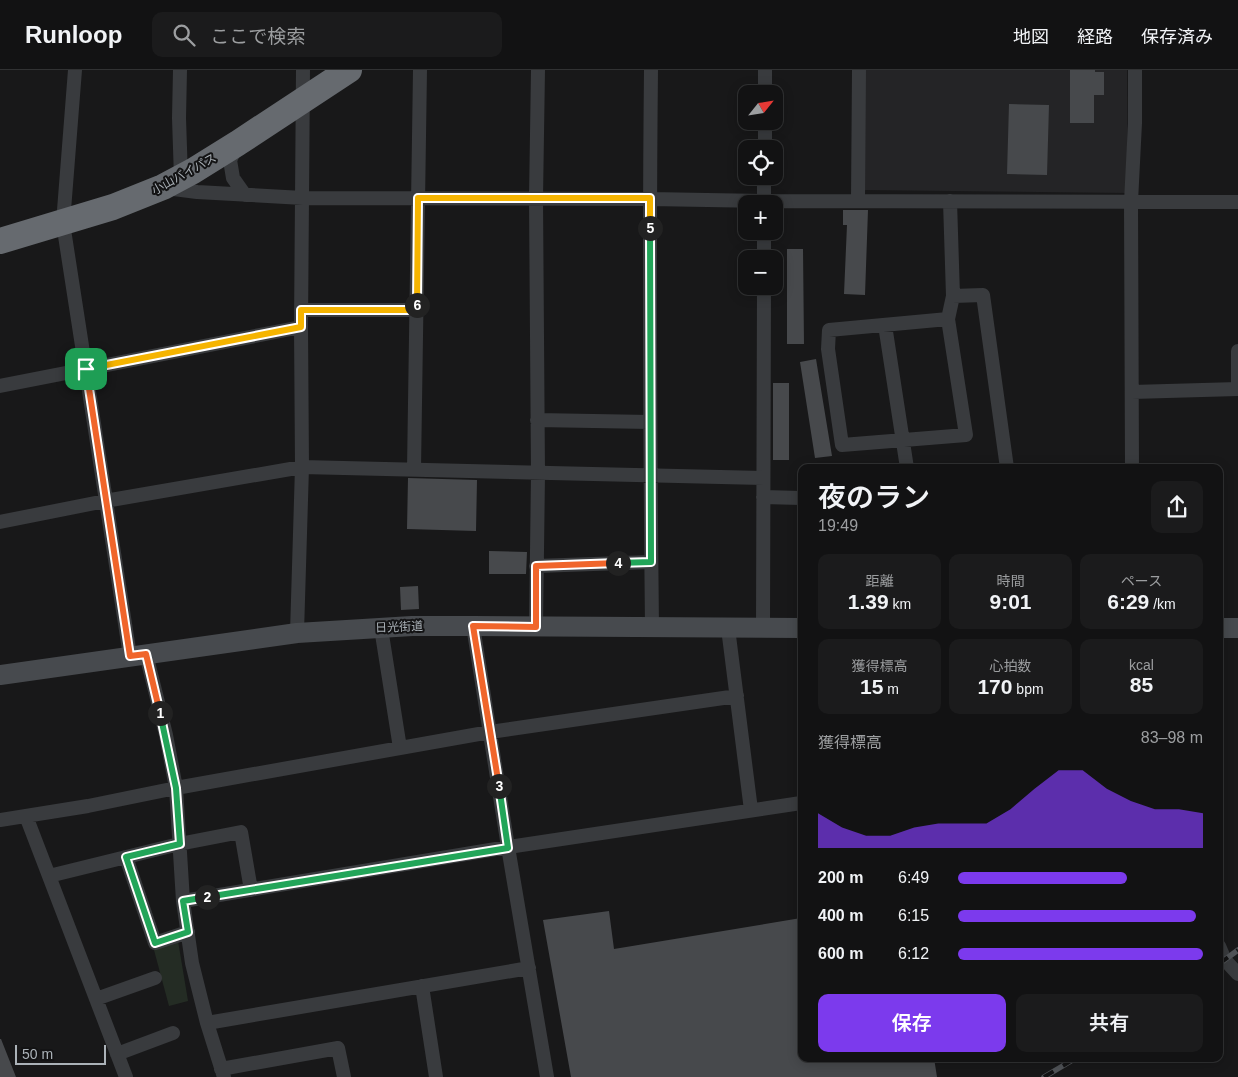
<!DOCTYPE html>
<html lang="ja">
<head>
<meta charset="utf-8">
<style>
  :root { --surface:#121213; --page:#1b1b1c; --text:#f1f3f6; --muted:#9c9ea0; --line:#313233; --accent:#7c3aed }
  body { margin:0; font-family:Helvetica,"Noto Sans JP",sans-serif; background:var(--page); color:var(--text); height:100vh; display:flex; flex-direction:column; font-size:19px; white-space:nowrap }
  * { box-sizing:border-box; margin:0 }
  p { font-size:16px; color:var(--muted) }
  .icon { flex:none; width:28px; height:28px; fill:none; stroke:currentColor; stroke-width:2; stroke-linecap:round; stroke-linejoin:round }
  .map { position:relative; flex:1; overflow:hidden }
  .details { position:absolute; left:798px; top:394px; width:425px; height:598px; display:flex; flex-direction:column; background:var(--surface); border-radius:10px; box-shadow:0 2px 12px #0003,0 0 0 1px var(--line) }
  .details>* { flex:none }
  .needle { width:32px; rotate:60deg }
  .fabs { position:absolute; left:738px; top:15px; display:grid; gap:10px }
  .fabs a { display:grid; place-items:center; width:45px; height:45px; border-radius:10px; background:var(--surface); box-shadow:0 2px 12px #0003,0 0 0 1px var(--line); font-size:25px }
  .scale { position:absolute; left:15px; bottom:12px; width:91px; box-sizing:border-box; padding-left:5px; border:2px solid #abb2b8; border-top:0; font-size:14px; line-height:18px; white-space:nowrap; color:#abb2b8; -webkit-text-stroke:4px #131314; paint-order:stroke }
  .pin { position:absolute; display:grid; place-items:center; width:42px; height:42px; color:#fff; margin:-21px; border-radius:10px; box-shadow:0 2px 8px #0006 }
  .km { position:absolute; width:25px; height:25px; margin:-12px; border-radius:50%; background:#222; color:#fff; font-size:14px; line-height:25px; text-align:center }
  .round { display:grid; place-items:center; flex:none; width:52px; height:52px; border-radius:10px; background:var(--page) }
  .overview { display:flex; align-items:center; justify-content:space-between; height:85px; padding:0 20px }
  h1 { font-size:28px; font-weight:600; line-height:38px }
  .metrics { display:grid; grid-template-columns:repeat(3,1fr); gap:8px; height:85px; padding:5px 20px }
  .metrics div { display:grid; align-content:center; border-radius:10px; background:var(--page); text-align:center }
  .metrics b { font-size:21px; font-weight:600 }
  .metrics small { font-size:14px; font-weight:400 }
  .metrics p { font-size:14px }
  .chart { height:140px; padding:10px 20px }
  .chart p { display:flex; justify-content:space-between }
  .chart svg { width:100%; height:90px; margin-top:5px; fill:var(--accent); opacity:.7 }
  .action { display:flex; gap:10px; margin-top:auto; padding:10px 20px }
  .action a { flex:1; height:58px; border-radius:10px; background:var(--accent); color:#fff; font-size:20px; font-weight:600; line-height:58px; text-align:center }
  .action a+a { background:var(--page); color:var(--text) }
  ul { padding:0 20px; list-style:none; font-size:16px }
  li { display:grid; grid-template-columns:80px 60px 1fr; align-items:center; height:38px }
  li i { height:12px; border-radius:6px; background:var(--accent) }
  header { display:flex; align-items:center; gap:30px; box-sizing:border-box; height:70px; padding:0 25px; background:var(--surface); border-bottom:1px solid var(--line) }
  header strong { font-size:24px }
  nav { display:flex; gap:28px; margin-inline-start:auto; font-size:18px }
  .search { width:350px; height:45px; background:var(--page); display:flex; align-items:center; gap:12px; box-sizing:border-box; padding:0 18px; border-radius:10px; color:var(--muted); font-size:19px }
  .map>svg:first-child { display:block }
  .built { fill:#242426 }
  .green { fill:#242c24 }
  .building { fill:#47494c }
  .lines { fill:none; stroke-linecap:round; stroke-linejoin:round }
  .street { stroke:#393b3e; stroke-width:14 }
  .secondary { stroke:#474a4e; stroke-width:20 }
  .highway { stroke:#666a6f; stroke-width:26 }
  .rail-casing { stroke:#505357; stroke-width:5.5 }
  .rail { stroke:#131314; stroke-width:4; stroke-dasharray:11; stroke-linecap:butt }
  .split-1-casing { stroke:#fff; stroke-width:10 }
  .split-2-casing { stroke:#fff; stroke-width:10 }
  .split-3-casing { stroke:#fff; stroke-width:10 }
  .split-4-casing { stroke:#fff; stroke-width:10 }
  .split-5-casing { stroke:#fff; stroke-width:10 }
  .split-6-casing { stroke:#fff; stroke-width:10 }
  .split-7-casing { stroke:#fff; stroke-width:10 }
  .split-1 { stroke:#f0652b; stroke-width:6 }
  .split-2 { stroke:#22a559; stroke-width:6 }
  .split-3 { stroke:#22a559; stroke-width:6 }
  .split-4 { stroke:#f0652b; stroke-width:6 }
  .split-5 { stroke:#22a559; stroke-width:6 }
  .split-6 { stroke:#f5b400; stroke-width:6 }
  .split-7 { stroke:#f5b400; stroke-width:6 }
  .labels { text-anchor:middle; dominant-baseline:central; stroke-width:4; stroke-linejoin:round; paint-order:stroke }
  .street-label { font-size:12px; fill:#abb2b8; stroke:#131314 }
</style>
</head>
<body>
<header>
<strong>Runloop</strong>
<div class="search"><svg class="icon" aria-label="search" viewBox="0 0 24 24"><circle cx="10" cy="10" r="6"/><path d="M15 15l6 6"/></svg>ここで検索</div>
<nav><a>地図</a><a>経路</a><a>保存済み</a></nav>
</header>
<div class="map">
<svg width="1238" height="1007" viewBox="0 0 1238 1007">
  <rect width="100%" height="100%" fill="#181819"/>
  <path class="built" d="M864 0H1127L1128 123 863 120Z"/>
  <path class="green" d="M178 871 188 931 169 936 154 880Z"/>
  <path class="building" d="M1070 0H1095V2H1104V25H1094V53H1070Z
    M1009 34 1049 35 1047 105 1007 104Z
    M843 140H868L865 225 844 224 847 155H843Z
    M787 179H803L804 274H787Z
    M816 289 832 386 815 388 800 292Z
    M773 313H789V390H773Z
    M408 408 477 410 476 461 407 459Z
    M489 481 527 482 526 504H489Z
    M418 516 419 539 401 540 400 517Z
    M609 841 614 879 801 848V988H934L937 1007H571L543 850Z
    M0 969H1L16 1007H0Z"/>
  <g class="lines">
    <path class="street" d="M75 0 63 153 130 586
      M180 0 179 48 181 108
      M651 0C649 186 650 372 652 557
      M765 24V0
      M237 76 230 90 233 108 245 125
      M765 79V51
      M166 118 197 122 303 128 650 129 764 131 1238 132
      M858 130 859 0
      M950 131 953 226 983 225 1007 398
      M764 134V106
      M764 189V161
      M301 240H417
      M948 249 829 260 828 279 842 375 966 365 948 249 953 226
      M885 255 907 398
      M0 316 301 257
      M1132 322 1238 319V281
      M537 350 650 352
      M1132 398 1131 132 1135 53V0
      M414 400 420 0
      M763 427 801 428
      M0 452 105 431 302 397 763 408
      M536 496 651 492
      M473 556 508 777 547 1007
      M536 557 538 404 536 128 538 0
      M381 558 400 678
      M728 558 751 740
      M763 558 764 216
      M297 563 302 397 301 257 303 0
      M146 584 166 665 176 718 183 831 192 893 207 953 224 1007
      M26 746 126 1007
      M0 750 88 736 176 718 490 662 737 626
      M126 787 155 873 188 862
      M49 806 179 774 241 762 251 820
      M183 831 508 777 801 733
      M1219 876 1225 890 1238 904
      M422 916 436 1007
      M96 929 155 908
      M207 953 529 898
      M117 984 173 963
      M221 999 338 978 344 1007"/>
    <path class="secondary" d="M1219 558H1238
      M0 605 297 563 363 559 412 556H473L801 558"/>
    <path class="highway" d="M0 171 113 137 163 117 193 101 238 73 349 0"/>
    <defs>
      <path id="rail" d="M1219 894 1238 880
        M1044 1007 1076 988"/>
    </defs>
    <use href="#rail" class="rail-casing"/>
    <use href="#rail" class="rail"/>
  </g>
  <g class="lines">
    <defs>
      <path id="split-1" d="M86 299 130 586 146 584 160 643"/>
      <path id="split-2" d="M160 643 176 718 180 774 126 787 155 873 188 862 183 831 207 827"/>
      <path id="split-3" d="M207 827 508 778 499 716"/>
      <path id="split-4" d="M499 716 473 556 536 557V496L618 493"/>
      <path id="split-5" d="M618 493 651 492 650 158"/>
      <path id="split-6" d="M417 235 418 128H650V158"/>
      <path id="split-7" d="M86 299 301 257V240H417V235"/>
    </defs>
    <use href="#split-1" class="split-1-casing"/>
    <use href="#split-2" class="split-2-casing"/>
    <use href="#split-3" class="split-3-casing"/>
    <use href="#split-4" class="split-4-casing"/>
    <use href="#split-5" class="split-5-casing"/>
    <use href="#split-6" class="split-6-casing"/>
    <use href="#split-7" class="split-7-casing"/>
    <use href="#split-1" class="split-1"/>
    <use href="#split-2" class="split-2"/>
    <use href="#split-3" class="split-3"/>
    <use href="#split-4" class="split-4"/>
    <use href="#split-5" class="split-5"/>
    <use href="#split-6" class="split-6"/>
    <use href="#split-7" class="split-7"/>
  </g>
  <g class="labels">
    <g class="street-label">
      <text transform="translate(184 104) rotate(-29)">小山バイパス</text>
      <text transform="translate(399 557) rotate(-2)">日光街道</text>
    </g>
  </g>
</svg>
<div class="fabs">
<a><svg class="needle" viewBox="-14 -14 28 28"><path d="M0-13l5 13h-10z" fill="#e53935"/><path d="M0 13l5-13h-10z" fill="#9c9ea0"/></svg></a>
<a><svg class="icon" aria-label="locate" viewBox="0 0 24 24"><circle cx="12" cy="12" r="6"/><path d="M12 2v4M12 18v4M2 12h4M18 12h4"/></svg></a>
<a>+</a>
<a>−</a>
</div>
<div class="scale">50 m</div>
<div class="pin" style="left:86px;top:299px;background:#1e9e55"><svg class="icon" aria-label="arrive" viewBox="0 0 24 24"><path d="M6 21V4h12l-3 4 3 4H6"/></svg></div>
<b class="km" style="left:160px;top:643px">1</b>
<b class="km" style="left:207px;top:827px">2</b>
<b class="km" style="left:499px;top:716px">3</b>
<b class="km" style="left:618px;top:493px">4</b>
<b class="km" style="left:650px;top:158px">5</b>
<b class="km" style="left:417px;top:235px">6</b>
<section class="details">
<div class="overview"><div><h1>夜のラン</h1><p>19:49</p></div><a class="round"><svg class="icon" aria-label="share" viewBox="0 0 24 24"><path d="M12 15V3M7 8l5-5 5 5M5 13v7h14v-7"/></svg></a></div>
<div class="metrics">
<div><p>距離</p><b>1.39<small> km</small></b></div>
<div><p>時間</p><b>9:01</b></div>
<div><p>ペース</p><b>6:29<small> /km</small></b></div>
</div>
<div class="metrics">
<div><p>獲得標高</p><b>15<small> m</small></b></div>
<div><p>心拍数</p><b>170<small> bpm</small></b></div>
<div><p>kcal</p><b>85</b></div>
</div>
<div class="chart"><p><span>獲得標高</span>83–98 m</p>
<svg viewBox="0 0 160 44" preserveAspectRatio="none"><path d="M0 44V27L10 34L20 38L30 38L40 34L50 32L60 32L70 32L80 25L90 15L100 6L110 6L120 15L130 21L140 25L150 25L160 27V44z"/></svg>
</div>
<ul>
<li><b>200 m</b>6:49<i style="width:69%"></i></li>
<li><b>400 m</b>6:15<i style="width:97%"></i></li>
<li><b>600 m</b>6:12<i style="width:100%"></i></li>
</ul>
<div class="action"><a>保存</a><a>共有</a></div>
</section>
</div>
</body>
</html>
